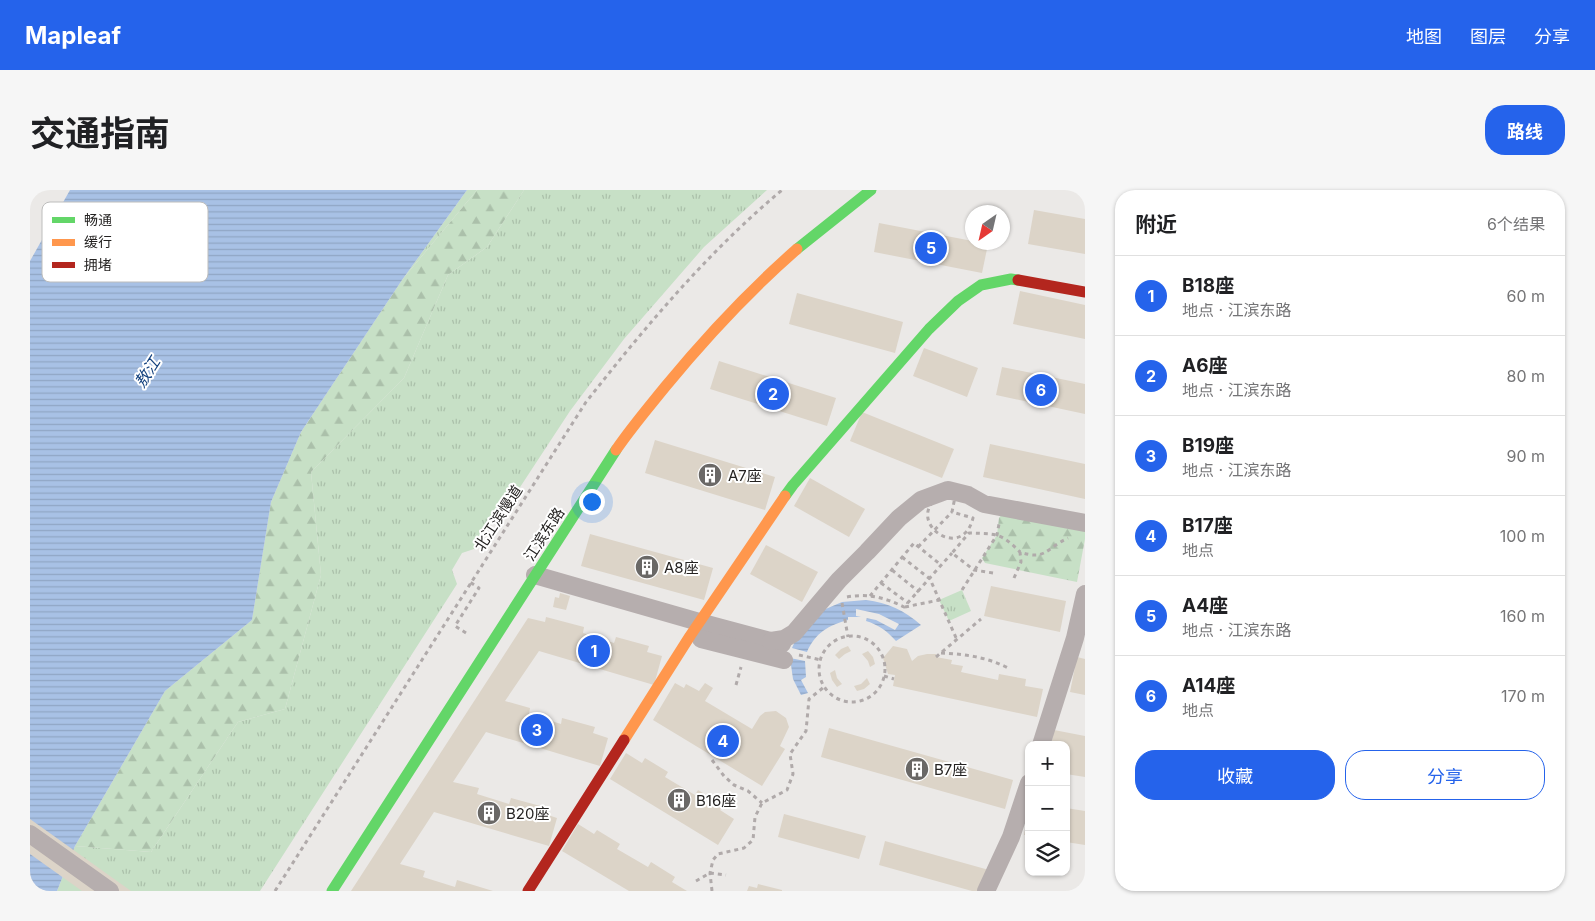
<!DOCTYPE html>
<html lang="zh">
<head>
<meta charset="utf-8">
<style>
  body { margin:0; font-family:Inter,"Noto Sans SC",sans-serif; background:#f6f6f6; color:#202124 }
  .controls { position:absolute; right:15px; bottom:15px; display:grid; overflow:hidden; border-radius:10px; box-shadow:0 1px 4px #0004 }
  .controls button { width:45px; height:45px; display:grid; place-items:center; padding:0; border:0; border-bottom:1px solid #e0e0e0; background:#fff; color:#202124; font:25px sans-serif }
  .compass { position:absolute; left:935px; top:15px; width:45px; height:45px; border-radius:50%; background:#fff; box-shadow:0 1px 4px #0004; rotate:214deg }
  .you { position:absolute; left:561px; top:311px; width:18px; height:18px; margin:-12px; border:4px solid #fff; border-radius:50%; background:#1a73e8; box-shadow:0 0 0 8px #1a73e833 }
  .badge { display:grid; place-items:center; width:32px; height:32px; border-radius:50%; background:#2563eb; color:#fff; font-size:16px; font-weight:700 }
  .pin { position:absolute; translate:-50% -50%; border:2px solid #fff; box-shadow:0 1px 5px #0006 }
  .list { margin:0; padding:0; list-style:none }
  h2 { display:flex; justify-content:space-between; align-items:center; height:65px; margin:0; padding:0 20px; font-size:21px }
  h2 small { font-size:16px; font-weight:400; color:#757577 }
  .list li { display:grid; grid-template-columns:32px 1fr auto; gap:15px; align-items:center; box-sizing:border-box; height:80px; padding:0 20px; border-top:1px solid #e0e0e0 }
  .list b { display:block; font-size:19px; white-space:nowrap }
  .list p { margin:0; font-size:16px; white-space:nowrap; color:#757577 }
  .list em { font-size:16px; font-style:normal; color:#757577 }
  .actions { display:flex; gap:10px; padding:15px 20px }
  .actions a { flex:1; padding:11px 0; border:1px solid #2563eb; border-radius:20px; text-align:center; font-size:18px; color:#2563eb }
  .actions .main { background:#2563eb; color:#fff }
  .icon { flex:none; width:28px; height:28px; fill:none; stroke:currentColor; stroke-width:2; stroke-linecap:round; stroke-linejoin:round }
  .map { position:relative; flex:none; width:1055px; height:701px; overflow:hidden; border-radius:20px }
  header { display:flex; align-items:center; gap:30px; box-sizing:border-box; height:70px; padding:0 25px; background:#2563eb; color:#fff }
  header strong { font-size:24px }
  nav { display:flex; gap:28px; margin-inline-start:auto; font-size:18px }
  .intro { display:flex; align-items:center; justify-content:space-between; box-sizing:border-box; height:120px; padding:0 30px }
  h1 { margin:0; font-size:35px }
  .button { padding:12px 22px; border-radius:20px; background:#2563eb; color:#fff; font-size:18px; font-weight:700 }
  main { display:flex; gap:30px; padding:0 30px }
  aside { flex:1; background:#fff; border-radius:20px; box-shadow:0 1px 4px #0004 }
  .map>svg:first-child { display:block }
  .grass { fill:url(#grass-tufts) }
  .forest { fill:url(#forest-firs) }
  .water { fill:url(#water-rules) }
  .pier { fill:#ebe9e7 }
  .building { fill:#dcd4c8 }
  .lines { fill:none; stroke-linecap:round; stroke-linejoin:round }
  .path { stroke:#b0aaaa; stroke-width:3; stroke-dasharray:4 4; stroke-linecap:butt }
  .street { stroke:#b6aeae; stroke-width:18 }
  .fast { stroke:#63d668; stroke-width:11 }
  .slow { stroke:#ff974d; stroke-width:11 }
  .jam { stroke:#b3261e; stroke-width:11 }
  .labels { text-anchor:middle; dominant-baseline:central; stroke-width:4; stroke-linejoin:round; paint-order:stroke }
  .poi-label { font-size:15px; fill:#242221; stroke:#fff; text-anchor:start }
  .street-label { font-size:15px; fill:#242221; stroke:#fff }
  .water-label { font-size:16px; font-style:italic; fill:#12407d; stroke:#fff }
  .key { fill:#fff; stroke:#bdbdbc; stroke-width:1 }
  .key-label { font-size:14px; fill:#242221 }
</style>
</head>
<body>
<header>
<strong>Mapleaf</strong>
<nav><a>地图</a><a>图层</a><a>分享</a></nav>
</header>
<div class="intro"><h1>交通指南</h1><a class="button">路线</a></div>
<main>
<div class="map">
<svg width="1055" height="701" viewBox="0 0 1055 701">
  <defs>
    <pattern id="grass-tufts" width="24" height="20" patternUnits="userSpaceOnUse" patternTransform="scale(1.25)"><rect width="24" height="20" fill="#c7e0c6"/><path d="M3 7l-1-3M5 7V3M7 7l1-3M15 17l-1-3M17 17v-4M19 17l1-3" fill="none" stroke="#abc0aa"/></pattern>
    <pattern id="forest-firs" width="22" height="20" patternUnits="userSpaceOnUse" patternTransform="scale(1.25)"><rect width="22" height="20" fill="#c7e0c6"/><path d="M5 1l3.5 6h-7zM16 11l3.5 6h-7z" fill="#abc0aa"/></pattern>
    <pattern id="water-rules" width="6" height="5" patternUnits="userSpaceOnUse" patternTransform="scale(1.25)"><rect width="6" height="5" fill="#a8c1e5"/><path d="M0 2.5h6" fill="none" stroke="#90a6c4"/></pattern>
  </defs>
  <rect width="100%" height="100%" fill="#ebe9e7"/>
  <g class="grass">
    <path d="M437,0H447L372,90Z"/>
    <path d="M494,0H737L674,57L594,149L540,221L479,314L469,321L444,359L432,363L422,380L427,394L230,701H27L45,656L121,662L208,532L255,519L291,385L281,282L374,188L418,85L457,57Z"/>
    <path d="M932,400L941,421L919,431L909,410Z"/>
  </g>
  <g class="forest">
    <path d="M447,0H494L457,57L418,85L374,188L281,282L291,385L255,519L208,532L121,662L45,656L135,501L222,430L241,312L271,242L372,90Z"/>
    <path d="M972,324L1055,338V349L1047,392L955,373L952,368L967,345L969,328Z"/>
  </g>
  <g class="water">
    <path d="M40,0H437L372,90L271,242L241,312L222,430L135,501L45,656L27,701H0V71Z"/>
    <path d="M836,410C858,413 874,420 891,435L866,451C857,441 849,435 836,431L837,427H818V430C799,435 785,443 777,462L762,458L765,451L791,421L812,412Z"/>
    <path d="M760,468L775,471L776,487L771,490L778,503L771,505L763,489Z"/>
  </g>
  <path class="pier" d="M826,419L849,424L869,434L865,440L846,430L826,426Z"/>
  <g class="building">
    <path d="M1004,20L1055,29V64L998,54Z"/>
    <path d="M849,33L958,54L952,83L844,62Z"/>
    <path d="M990,101L1055,115V149L983,134Z"/>
    <path d="M767,103L873,132L865,163L759,134Z"/>
    <path d="M894,158L948,178L937,207L883,186Z"/>
    <path d="M689,171L806,208L797,236L680,199Z"/>
    <path d="M972,177L1055,194V224L966,205Z"/>
    <path d="M832,222L924,259L912,288L820,251Z"/>
    <path d="M625,250L745,287L735,320L615,283Z"/>
    <path d="M960,254L1055,274V309L953,287Z"/>
    <path d="M780,288L835,319L819,347L764,316Z"/>
    <path d="M560,344L683,378L674,410L551,376Z"/>
    <path d="M736,355L788,382L772,412L720,384Z"/>
    <path d="M961,396L1036,411L1030,442L954,426Z"/>
    <path d="M530,403L540,406L536,420L523,417L525,407L529,408Z"/>
    <path d="M516,427L554,437L553,443L584,453L586,447L619,456L617,462L632,466L624,495L509,461L475,511L500,518L499,524L531,534L532,528L565,537L563,543L578,548L570,576L456,542L423,592L449,598L447,604L479,614L481,608L514,617L512,623L527,628L519,656L404,622L370,674L395,681L393,687L425,697L427,690L463,701H321L498,428L515,432Z"/>
    <path d="M818,456L821,461L815,464L809,469L805,465L811,459Z"/>
    <path d="M863,456L877,459L882,471L888,466L897,464H906V467L922,470L921,474L933,476L931,482L968,490L969,484L996,489L995,496L1013,499L1007,527L863,496L865,485L858,484L853,468Z"/>
    <path d="M838,461L843,467L845,474L840,477L838,471L832,464Z"/>
    <path d="M1047,467L1055,469V505L1040,502Z"/>
    <path d="M805,480L807,488L812,494L807,497L802,490L800,483Z"/>
    <path d="M837,488L840,494L834,499L827,501L824,496L831,494Z"/>
    <path d="M645,493L654,498L656,494L669,501L675,493L683,498L675,511L722,539L730,526L735,522L746,521L756,528L759,537L750,556L755,559L732,596L623,530Z"/>
    <path d="M799,538L983,590L975,619L791,567Z"/>
    <path d="M1024,540L1055,546V587L1036,584V555H1021Z"/>
    <path d="M596,563L612,573L615,568L638,582L635,587L665,605L668,600L693,615L690,620L704,629L688,655L580,589Z"/>
    <path d="M1036,618L1055,621V655L1036,652Z"/>
    <path d="M998,620H999V645H994Z"/>
    <path d="M754,624L836,646L829,669L748,647Z"/>
    <path d="M0,629L101,701H52L0,664Z"/>
    <path d="M548,634L564,644L567,640L590,654L587,659L618,677L621,672L645,687L642,692L657,701H599L532,661Z"/>
    <path d="M855,651L959,680L953,701H942L849,675Z"/>
    <path d="M728,694L752,700V701H717L719,696L727,698Z"/>
  </g>
  <g class="lines">
    <g class="path">
      <path d="M919,301L926,302L922,322L943,328C931,377 864,324 919,301Z"/>
      <path d="M888,357L922,322"/>
      <path d="M872,367L900,389L927,450"/>
      <path d="M862,380L889,402"/>
      <path d="M963,383L944,380L922,363L939,343C966,344 970,342 990,362"/>
      <path d="M984,388L991,372L990,362C1016,371 1016,358 1038,348"/>
      <path d="M851,393L878,413"/>
      <path d="M932,400L967,345L969,334"/>
      <path d="M840,406L884,353L911,375"/>
      <path d="M817,407C838,403 856,408 874,417L922,363"/>
      <path d="M812,413L818,447"/>
      <path d="M875,417L909,410"/>
      <path d="M436,443L425,436L449,398L440,392"/>
      <circle cx="822" cy="479" r="33"/>
      <path d="M911,463C934,464 957,467 978,478"/>
      <path d="M769,465L791,470"/>
      <path d="M906,467L951,429"/>
      <path d="M854,486L864,489"/>
      <path d="M706,495L711,477"/>
      <path d="M682,570L694,586L704,595L718,601L732,613"/>
      <path d="M666,691L680,683L696,685"/>
      <path d="M245,701L556,212C616,136 678,62 752,0"/>
      <path d="M682,701L680,683L683,670L688,664L714,658L723,650L725,627L732,613L757,600L763,584L760,564L776,541L779,509L794,497"/>
    </g>
    <g class="street">
      <path d="M505,385L669,432L752,454"/>
      <path d="M671,449L754,470"/>
      <path d="M741,451L754,449L764,443L809,390L837,362L869,328L891,310L918,300L938,305L954,314L1055,333"/>
      <path d="M1011,555L1045,448L1055,404"/>
      <path d="M0,644L80,701"/>
      <path d="M956,701L981,647L999,593"/>
    </g>
    <g class="fast">
      <path d="M767,59L841,0"/>
      <path d="M755,306L763,295L899,139L928,111L951,95L981,89L988,90"/>
      <path d="M302,701L586,260"/>
    </g>
    <g class="slow">
      <path d="M586,260C601,238 618,218 635,197C676,147 719,101 767,59"/>
      <path d="M594,550L660,446L755,306"/>
    </g>
    <g class="jam">
      <path d="M988,90L1055,102"/>
      <path d="M498,701L594,550"/>
    </g>
  </g>
  <defs>
    <g id="building-disc" transform="scale(1.25)"><circle r="9.5" fill="#6a6866" stroke="#fff"/><path d="M-4-6H4V6H1V3H-1V6H-4ZM-2.5-4.3h1.7v1.8h-1.7ZM.8-4.3h1.7v1.8H.8ZM-2.5-1h1.7V.8h-1.7ZM.8-1h1.7V.8H.8Z" fill="#fff"/></g>
  </defs>
  <g fill-rule="evenodd">
    <use href="#building-disc" x="680" y="285"/>
    <use href="#building-disc" x="617" y="377"/>
    <use href="#building-disc" x="887" y="579"/>
    <use href="#building-disc" x="649" y="610"/>
    <use href="#building-disc" x="459" y="623"/>
  </g>
  <g class="labels">
    <g class="poi-label">
      <text x="698" y="285">A7座</text>
      <text x="634" y="377">A8座</text>
      <text x="904" y="579">B7座</text>
      <text x="666" y="610">B16座</text>
      <text x="476" y="623">B20座</text>
    </g>
    <g class="street-label">
      <text transform="translate(468 328) rotate(-57)">北江滨慢道</text>
      <text transform="translate(514 344) rotate(-57)">江滨东路</text>
    </g>
    <g class="water-label">
      <text transform="translate(117 182) rotate(-57)">敖江</text>
    </g>
  </g>
  <rect x="12" y="12" width="166" height="80" rx="8" class="key"/>
  <rect x="22" y="27" width="23" height="6" fill="#63d668"/>
  <rect x="22" y="49" width="23" height="7" fill="#ff974d"/>
  <rect x="22" y="72" width="23" height="6" fill="#b3261e"/>
  <g class="key-label">
    <text x="54" y="35">畅通</text>
    <text x="54" y="57">缓行</text>
    <text x="54" y="80">拥堵</text>
  </g>
</svg>
<div class="controls">
<button>+</button>
<button>−</button>
<button><svg class="icon" aria-label="layers" viewBox="0 0 24 24"><path d="M12 4l9 5-9 5-9-5zM3 14l9 5 9-5"/></svg></button>
</div>
<svg class="compass" viewBox="-18 -18 36 36"><path d="M0-13l5 13h-10z" fill="#e53935"/><path d="M0 13l5-13h-10z" fill="#757577"/></svg>
<div class="you"></div>
<div class="pin badge" style="left:564px;top:461px">1</div>
<div class="pin badge" style="left:743px;top:204px">2</div>
<div class="pin badge" style="left:507px;top:540px">3</div>
<div class="pin badge" style="left:693px;top:551px">4</div>
<div class="pin badge" style="left:901px;top:58px">5</div>
<div class="pin badge" style="left:1011px;top:200px">6</div>
</div>
<aside>
<h2>附近<small>6个结果</small></h2>
<ul class="list">
<li><span class="badge">1</span><div><b>B18座</b><p>地点 · 江滨东路</p></div><em>60 m</em></li>
<li><span class="badge">2</span><div><b>A6座</b><p>地点 · 江滨东路</p></div><em>80 m</em></li>
<li><span class="badge">3</span><div><b>B19座</b><p>地点 · 江滨东路</p></div><em>90 m</em></li>
<li><span class="badge">4</span><div><b>B17座</b><p>地点</p></div><em>100 m</em></li>
<li><span class="badge">5</span><div><b>A4座</b><p>地点 · 江滨东路</p></div><em>160 m</em></li>
<li><span class="badge">6</span><div><b>A14座</b><p>地点</p></div><em>170 m</em></li>
</ul>
<div class="actions"><a class="main">收藏</a><a>分享</a></div>
</aside>
</main>
</body>
</html>
